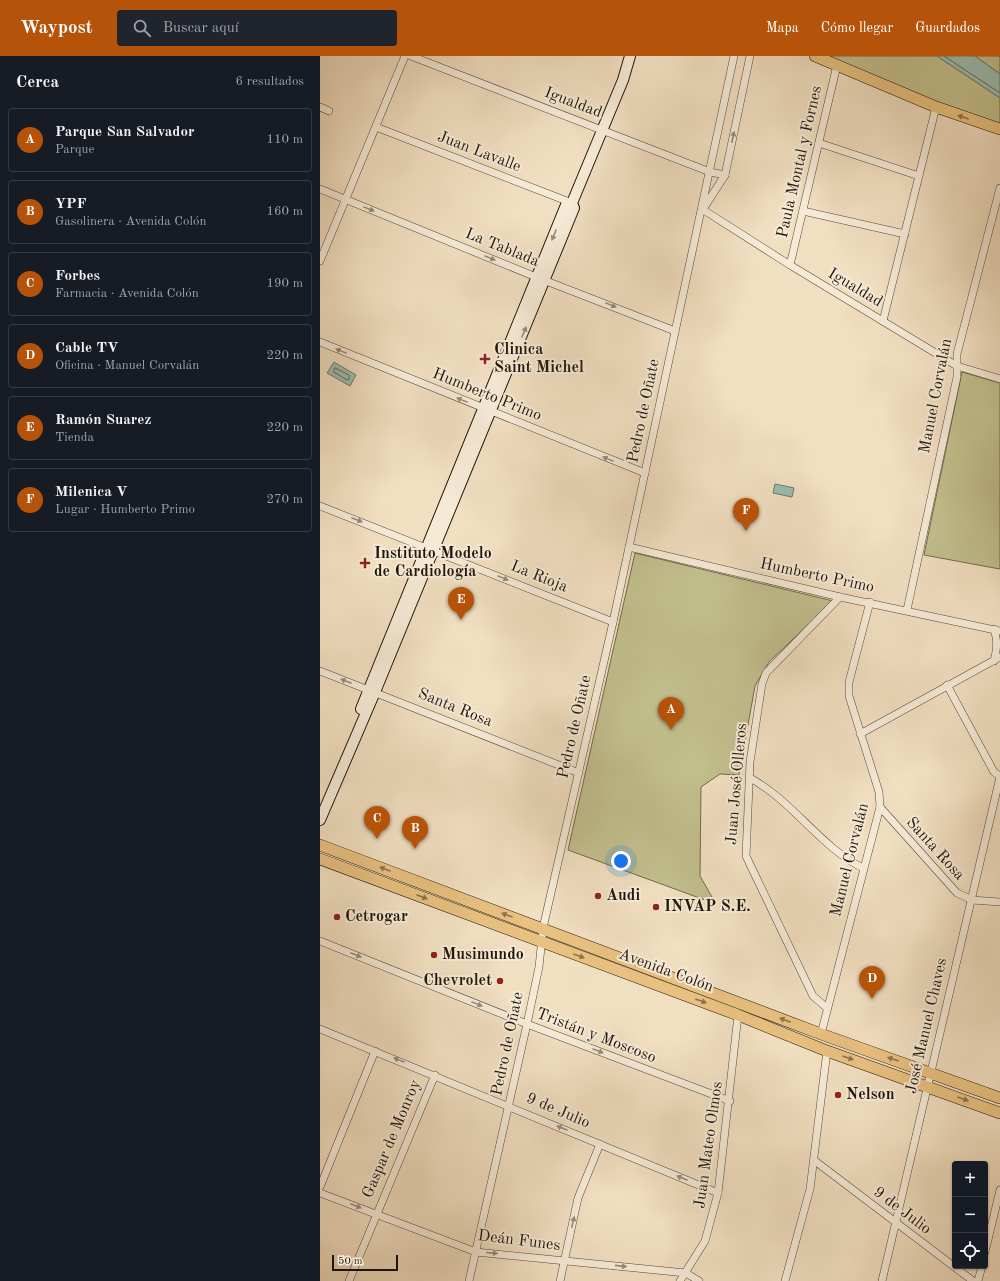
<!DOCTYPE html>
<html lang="es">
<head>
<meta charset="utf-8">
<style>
  body { margin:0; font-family:"Old Standard TT",serif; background:#20242c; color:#f1f3f6 }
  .controls { position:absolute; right:12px; bottom:12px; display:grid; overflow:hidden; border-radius:4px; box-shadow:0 1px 3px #0004 }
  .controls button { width:36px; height:36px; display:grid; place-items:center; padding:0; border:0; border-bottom:1px solid #363941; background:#171b24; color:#f1f3f6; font:20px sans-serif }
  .scale { position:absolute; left:12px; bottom:10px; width:66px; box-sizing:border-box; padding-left:4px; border:2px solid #1e1509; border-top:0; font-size:11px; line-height:14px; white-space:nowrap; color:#1e1509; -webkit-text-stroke:3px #f6ead7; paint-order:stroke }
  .you { position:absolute; left:301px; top:805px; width:14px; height:14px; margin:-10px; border:3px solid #fff; border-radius:50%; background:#1a73e8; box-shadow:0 0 0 6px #1a73e833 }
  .badge { display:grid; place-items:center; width:26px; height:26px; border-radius:50%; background:#b45309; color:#fff; font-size:13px; font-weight:700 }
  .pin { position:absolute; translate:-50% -33px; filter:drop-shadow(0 1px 2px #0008) }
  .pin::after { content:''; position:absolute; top:21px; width:14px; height:12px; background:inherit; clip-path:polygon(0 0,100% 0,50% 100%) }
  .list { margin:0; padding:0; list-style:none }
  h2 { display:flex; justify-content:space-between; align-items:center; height:52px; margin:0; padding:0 16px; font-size:17px }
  h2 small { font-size:13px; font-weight:400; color:#9ea1a6 }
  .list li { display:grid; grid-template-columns:26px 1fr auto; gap:12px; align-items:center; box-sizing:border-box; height:64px; margin:0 8px 8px; padding:0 8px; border:1px solid #363941; border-radius:4px }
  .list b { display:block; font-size:15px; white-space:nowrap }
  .list p { margin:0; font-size:13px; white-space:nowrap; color:#9ea1a6 }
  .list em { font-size:13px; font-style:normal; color:#9ea1a6 }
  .icon { flex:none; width:22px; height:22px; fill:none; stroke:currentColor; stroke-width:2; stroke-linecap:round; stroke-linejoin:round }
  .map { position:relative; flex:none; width:680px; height:1225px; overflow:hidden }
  header { display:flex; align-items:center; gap:24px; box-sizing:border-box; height:56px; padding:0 20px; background:#b45309; color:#fff }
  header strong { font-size:19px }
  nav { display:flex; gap:22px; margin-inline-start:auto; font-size:14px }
  .search { width:280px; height:36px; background:#20242c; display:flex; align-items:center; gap:10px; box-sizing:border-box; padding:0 14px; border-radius:4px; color:#9ea1a6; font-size:15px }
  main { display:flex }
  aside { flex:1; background:#171b24 }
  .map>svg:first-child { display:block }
  .green { fill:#c2bf8d; stroke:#706a4b }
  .water { fill:#9bbdb0; stroke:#697a6d }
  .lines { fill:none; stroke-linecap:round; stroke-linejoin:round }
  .shore { stroke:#5c695c; stroke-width:1 }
  .minor-casing { stroke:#534837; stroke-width:8 }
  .secondary-casing { stroke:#1e1509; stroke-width:12 }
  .primary-casing { stroke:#1e1509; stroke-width:12 }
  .minor { stroke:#f6ead7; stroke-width:7 }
  .secondary { stroke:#f6ead7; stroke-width:10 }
  .primary { stroke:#e8c080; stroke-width:11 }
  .oneway { fill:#8d734a }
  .oneway2 { fill:#958a7a }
  .poi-dot { fill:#8f2418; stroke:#f6ead7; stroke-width:1.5 }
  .labels { text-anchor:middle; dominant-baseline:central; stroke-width:4; stroke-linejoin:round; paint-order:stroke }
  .street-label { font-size:16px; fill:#1e1509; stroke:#f6ead7 }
  .poi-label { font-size:16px; font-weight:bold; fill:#1e1509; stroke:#f6ead7; text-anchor:start }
</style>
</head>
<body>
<header>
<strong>Waypost</strong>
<div class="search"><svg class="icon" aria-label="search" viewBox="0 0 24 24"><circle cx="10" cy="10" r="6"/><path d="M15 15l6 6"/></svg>Buscar aquí</div>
<nav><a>Mapa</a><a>Cómo llegar</a><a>Guardados</a></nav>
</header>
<main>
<aside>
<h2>Cerca<small>6 resultados</small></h2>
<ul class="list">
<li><span class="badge">A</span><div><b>Parque San Salvador</b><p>Parque</p></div><em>110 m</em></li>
<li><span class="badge">B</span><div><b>YPF</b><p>Gasolinera · Avenida Colón</p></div><em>160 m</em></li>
<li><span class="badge">C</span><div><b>Forbes</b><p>Farmacia · Avenida Colón</p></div><em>190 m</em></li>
<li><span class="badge">D</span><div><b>Cable TV</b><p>Oficina · Manuel Corvalán</p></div><em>220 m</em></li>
<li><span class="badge">E</span><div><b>Ramón Suarez</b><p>Tienda</p></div><em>220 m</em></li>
<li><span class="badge">F</span><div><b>Milenica V</b><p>Lugar · Humberto Primo</p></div><em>270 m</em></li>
</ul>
</aside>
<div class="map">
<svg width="680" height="1225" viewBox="0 0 680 1225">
  <rect width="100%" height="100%" fill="#f1dfc1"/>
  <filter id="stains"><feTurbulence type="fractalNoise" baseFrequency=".005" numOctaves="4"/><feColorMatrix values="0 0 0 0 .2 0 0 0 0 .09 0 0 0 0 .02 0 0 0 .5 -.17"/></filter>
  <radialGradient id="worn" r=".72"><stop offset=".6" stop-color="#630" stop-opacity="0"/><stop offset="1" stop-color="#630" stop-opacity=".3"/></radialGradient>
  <g class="green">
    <path d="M495,0H617L680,42V73Z"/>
    <path d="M655,0H680V18Z"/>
    <path d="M642,316L680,327V513L604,499Z"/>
    <path d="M315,497L513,545L449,606L435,630L419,719L400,718L381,731L380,820L396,848L248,794Z"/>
  </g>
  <g class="water">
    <path d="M617,0H655L680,18V42Z"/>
    <path d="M14,306L36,319L30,330L7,317Z"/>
    <path d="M455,428L474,432L472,441L453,437Z"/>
  </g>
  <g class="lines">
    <g class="shore">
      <path d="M624,0L680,37"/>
      <path d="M15,312L29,319V323L27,324L14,316Z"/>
    </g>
    <g class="minor-casing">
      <g id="minor">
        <path d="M91,0L390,116L405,119"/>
        <path d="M0,51L9,55"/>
        <path d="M56,71L252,147"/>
        <path d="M499,87L599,120"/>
        <path d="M0,133L221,223L355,275"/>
        <path d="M385,150L405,119L430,0"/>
        <path d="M382,153L470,209L637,310L680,323"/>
        <path d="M483,155L585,178"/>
        <path d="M0,205L85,0"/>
        <path d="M470,209L517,9"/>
        <path d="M563,265L616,51"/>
        <path d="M0,286L325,417"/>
        <path d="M0,450L293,566"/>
        <path d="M309,491L520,541L680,575"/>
        <path d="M587,554L637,321V298L680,132"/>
        <path d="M674,605C677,593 678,585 674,573"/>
        <path d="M0,615L259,717"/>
        <path d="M627,629L674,716L680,720"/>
        <path d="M540,678L680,601"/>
        <path d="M430,722C473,745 500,791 543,812"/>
        <path d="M560,751L637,837L652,844L680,846"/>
        <path d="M0,885L207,968L410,1045"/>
        <path d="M507,952L493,940L426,800L430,706L442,628L446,617L520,541"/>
        <path d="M0,973L398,1137"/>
        <path d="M501,978L560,751L559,736L529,640V626L550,546"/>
        <path d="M495,1105L653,1225"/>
        <path d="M0,1131L55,995"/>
        <path d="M0,1137L156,1196L366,1217L379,1225"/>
        <path d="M665,1196L680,1134"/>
        <path d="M29,1225L115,1019"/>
        <path d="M149,1225L207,968L219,911L223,872L293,566L414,0"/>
        <path d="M240,1225L258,1142L280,1088"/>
        <path d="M360,1225L385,1185L398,1137L418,959"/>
        <path d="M465,1225L490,1133L507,995"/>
        <path d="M562,1225L680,721"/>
        <path d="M658,1225L662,1210"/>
      </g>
    </g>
    <g class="secondary-casing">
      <g id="secondary">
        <path d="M41,653L246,149L252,147"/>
        <path d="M0,764L55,636L254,152L252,147L303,24L310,0"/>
      </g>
    </g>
    <g class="primary-casing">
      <g id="primary">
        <path d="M495,0L616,51L680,73"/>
        <path d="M0,789L501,978L680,1042"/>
        <path d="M0,803L418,959L507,995L680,1057"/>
      </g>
    </g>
    <use href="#minor" class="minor"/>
    <use href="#secondary" class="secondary"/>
    <use href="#primary" class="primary"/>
  </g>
  <defs><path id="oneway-solid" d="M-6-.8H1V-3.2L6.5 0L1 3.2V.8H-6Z"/></defs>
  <g class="oneway">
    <use href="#oneway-solid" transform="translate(643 61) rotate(-161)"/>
    <use href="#oneway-solid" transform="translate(65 813) rotate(-159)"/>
    <use href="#oneway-solid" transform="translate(102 841) rotate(21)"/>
    <use href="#oneway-solid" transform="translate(187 859) rotate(-160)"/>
    <use href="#oneway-solid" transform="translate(259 900) rotate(20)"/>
    <use href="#oneway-solid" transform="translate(381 945) rotate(20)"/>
    <use href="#oneway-solid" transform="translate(465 964) rotate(-159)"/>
    <use href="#oneway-solid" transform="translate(528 1002) rotate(19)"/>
    <use href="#oneway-solid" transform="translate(573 1003) rotate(-161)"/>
    <use href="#oneway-solid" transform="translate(643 1043) rotate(20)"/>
  </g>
  <g class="oneway2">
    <use href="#oneway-solid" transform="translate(413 81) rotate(-78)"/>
    <use href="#oneway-solid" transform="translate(49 153) rotate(22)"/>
    <use href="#oneway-solid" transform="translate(234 179) rotate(112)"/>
    <use href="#oneway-solid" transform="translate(170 202) rotate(22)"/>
    <use href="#oneway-solid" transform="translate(291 249) rotate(22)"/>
    <use href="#oneway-solid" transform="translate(204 276) rotate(-67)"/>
    <use href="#oneway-solid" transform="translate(21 295) rotate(-158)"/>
    <use href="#oneway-solid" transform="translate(142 344) rotate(-158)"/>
    <use href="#oneway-solid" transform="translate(288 403) rotate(-158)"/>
    <use href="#oneway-solid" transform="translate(37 464) rotate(21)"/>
    <use href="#oneway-solid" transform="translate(183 522) rotate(22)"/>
    <use href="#oneway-solid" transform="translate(26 625) rotate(-159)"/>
    <use href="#oneway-solid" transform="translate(36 899) rotate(22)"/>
    <use href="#oneway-solid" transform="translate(157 948) rotate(22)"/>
    <use href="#oneway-solid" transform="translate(278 995) rotate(21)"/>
    <use href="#oneway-solid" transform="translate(79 1004) rotate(-158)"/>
    <use href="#oneway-solid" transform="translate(242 1072) rotate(-157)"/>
    <use href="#oneway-solid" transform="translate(362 1122) rotate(-157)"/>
    <use href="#oneway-solid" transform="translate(36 1150) rotate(21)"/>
    <use href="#oneway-solid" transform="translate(253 1166) rotate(-77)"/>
    <use href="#oneway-solid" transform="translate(172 1197) rotate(5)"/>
    <use href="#oneway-solid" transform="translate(301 1210) rotate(6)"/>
  </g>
  <g class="poi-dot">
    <path d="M163 297h4v4h4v4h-4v4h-4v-4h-4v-4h4z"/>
    <path d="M43 501h4v4h4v4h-4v4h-4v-4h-4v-4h4z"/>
    <circle cx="278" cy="840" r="4"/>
    <circle cx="336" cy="851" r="4"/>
    <circle cx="17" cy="861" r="4"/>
    <circle cx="114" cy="899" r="4"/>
    <circle cx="180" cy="925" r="4"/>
    <circle cx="518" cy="1039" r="4"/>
  </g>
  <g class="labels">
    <g class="street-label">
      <text transform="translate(253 47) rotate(21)">Igualdad</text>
      <text transform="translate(159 96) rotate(21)">Juan Lavalle</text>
      <text transform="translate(480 106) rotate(-77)">Paula Montal y Fornes</text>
      <text transform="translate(182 192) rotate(22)">La Tablada</text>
      <text transform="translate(535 232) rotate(31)">Igualdad</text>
      <text transform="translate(167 339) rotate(22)">Humberto Primo</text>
      <text transform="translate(616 340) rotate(-79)">Manuel Corvalán</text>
      <text transform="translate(324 355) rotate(-78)">Pedro de Oñate</text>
      <text transform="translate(497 520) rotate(12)">Humberto Primo</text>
      <text transform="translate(219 521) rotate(22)">La Rioja</text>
      <text transform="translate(135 652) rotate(22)">Santa Rosa</text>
      <text transform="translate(255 671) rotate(-77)">Pedro de Oñate</text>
      <text transform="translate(417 728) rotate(-85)">Juan José Olleros</text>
      <text transform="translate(615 793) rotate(48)">Santa Rosa</text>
      <text transform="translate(530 804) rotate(-76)">Manuel Corvalán</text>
      <text transform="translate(346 915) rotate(20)">Avenida Colón</text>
      <text transform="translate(607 970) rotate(-77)">José Manuel Chaves</text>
      <text transform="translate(276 980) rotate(21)">Tristán y Moscoso</text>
      <text transform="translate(188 988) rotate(-78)">Pedro de Oñate</text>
      <text transform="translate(238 1055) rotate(23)">9 de Julio</text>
      <text transform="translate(72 1083) rotate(-67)">Gaspar de Monroy</text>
      <text transform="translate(389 1089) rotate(-82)">Juan Mateo Olmos</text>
      <text transform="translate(582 1155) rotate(37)">9 de Julio</text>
      <text transform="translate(199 1185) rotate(7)">Deán Funes</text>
    </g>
    <g class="poi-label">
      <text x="174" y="294">Clinica<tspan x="174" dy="18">Saint Michel</tspan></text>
      <text x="54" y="498">Instituto Modelo<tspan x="54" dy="18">de Cardiología</tspan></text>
      <text x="286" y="840">Audi</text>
      <text x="344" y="851">INVAP S.E.</text>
      <text x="25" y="861">Cetrogar</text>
      <text x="122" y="899">Musimundo</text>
      <text x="172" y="925" text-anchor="end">Chevrolet</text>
      <text x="526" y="1039">Nelson</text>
    </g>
  </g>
  <rect width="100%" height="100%" filter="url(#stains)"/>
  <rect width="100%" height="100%" fill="url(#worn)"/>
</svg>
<div class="controls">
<button>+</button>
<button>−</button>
<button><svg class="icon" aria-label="locate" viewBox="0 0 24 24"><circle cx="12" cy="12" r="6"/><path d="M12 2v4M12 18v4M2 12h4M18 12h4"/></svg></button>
</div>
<div class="scale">50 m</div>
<div class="you"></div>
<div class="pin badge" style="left:351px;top:674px">A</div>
<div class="pin badge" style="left:95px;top:793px">B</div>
<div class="pin badge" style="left:57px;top:783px">C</div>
<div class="pin badge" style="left:552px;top:943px">D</div>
<div class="pin badge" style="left:141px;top:564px">E</div>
<div class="pin badge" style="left:426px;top:475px">F</div>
</div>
</main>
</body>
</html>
